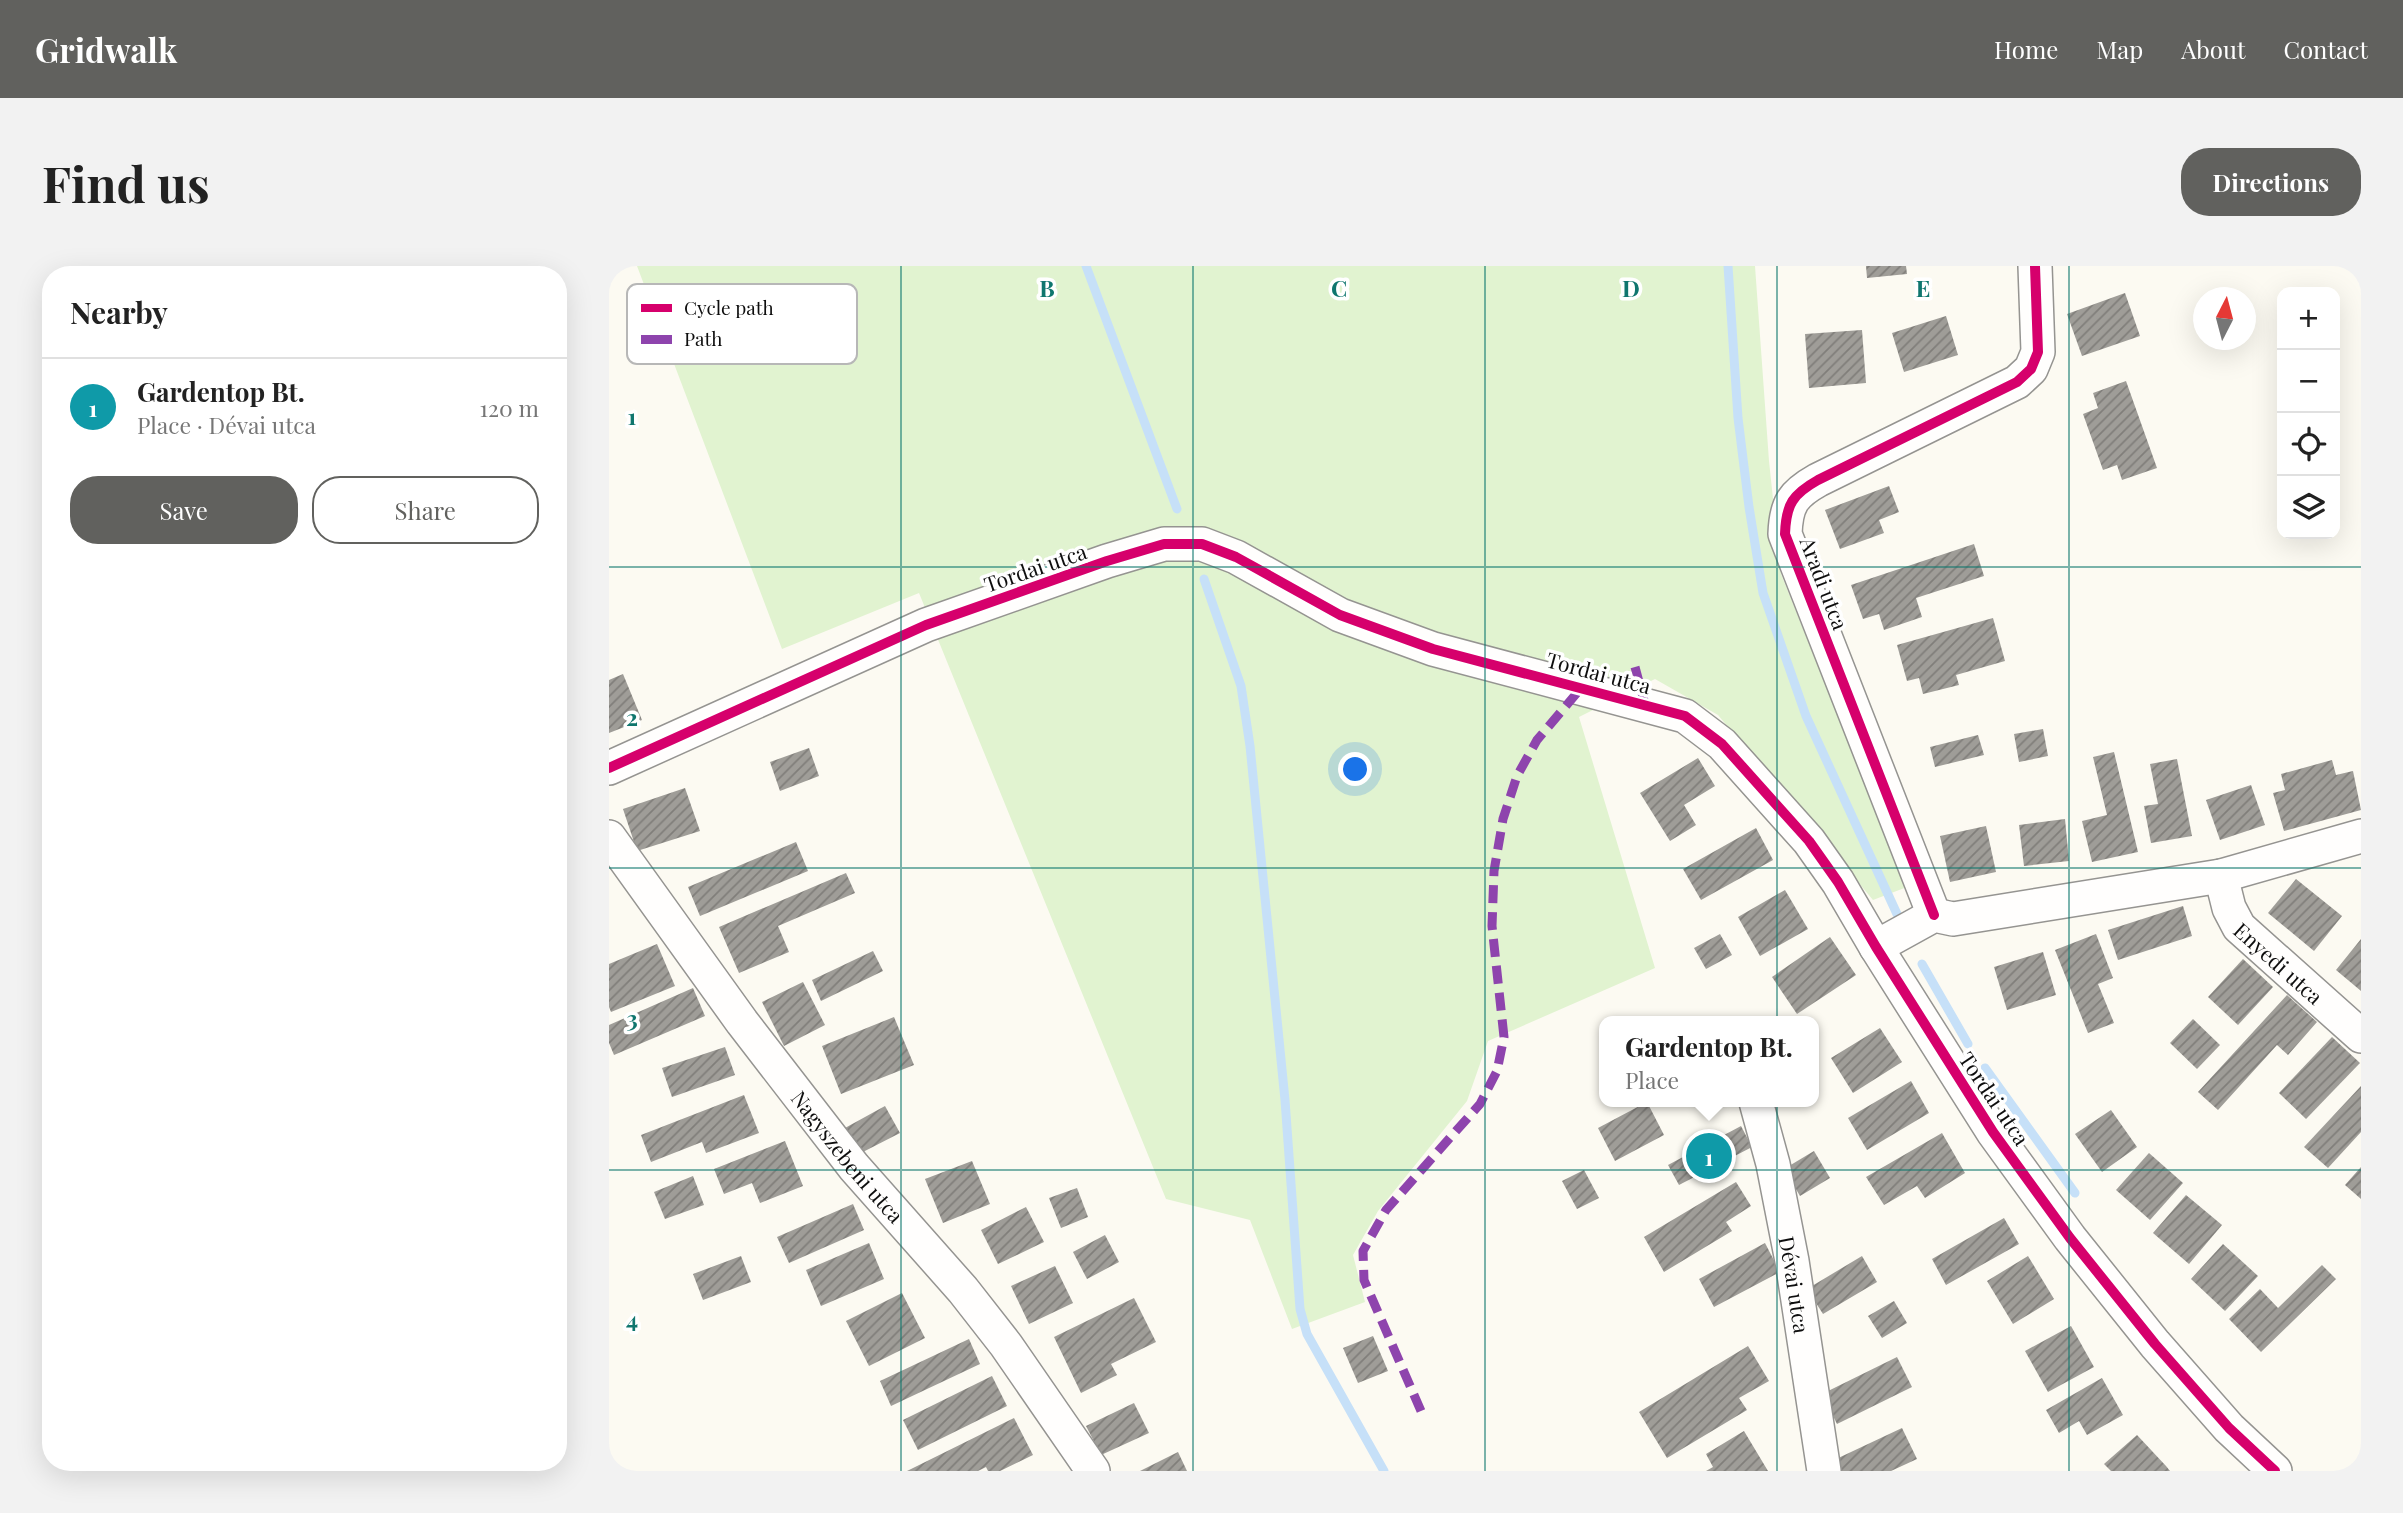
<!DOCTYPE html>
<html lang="en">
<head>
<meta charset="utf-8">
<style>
  body { margin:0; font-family:"Playfair Display",serif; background:#f2f2f2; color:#222 }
  .controls { position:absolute; right:21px; top:21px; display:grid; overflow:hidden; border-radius:14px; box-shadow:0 7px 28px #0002 }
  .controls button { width:63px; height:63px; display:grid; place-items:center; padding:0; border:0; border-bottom:2px solid #e0e0e0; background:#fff; color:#222; font:35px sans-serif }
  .compass { position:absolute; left:1584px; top:21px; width:63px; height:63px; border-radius:50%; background:#fff; box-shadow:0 7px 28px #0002; rotate:6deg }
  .you { position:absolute; left:747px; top:504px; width:24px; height:24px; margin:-18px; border:5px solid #fff; border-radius:50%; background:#1a73e8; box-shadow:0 0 0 10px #1a73e833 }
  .badge { display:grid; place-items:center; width:46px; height:46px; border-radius:50%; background:#61615e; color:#fff; font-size:23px; font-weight:700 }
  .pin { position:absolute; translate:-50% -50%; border:4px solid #fff; box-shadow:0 2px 7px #0006 }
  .popup { position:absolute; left:990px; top:750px; width:220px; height:91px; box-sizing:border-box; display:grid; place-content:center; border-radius:14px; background:#fff; filter:drop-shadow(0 2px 5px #0005); font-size:23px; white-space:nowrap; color:#767676 }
  .popup b { font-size:26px; color:#222 }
  .popup::after { content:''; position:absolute; left:50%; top:100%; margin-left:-14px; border:14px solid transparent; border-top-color:#fff }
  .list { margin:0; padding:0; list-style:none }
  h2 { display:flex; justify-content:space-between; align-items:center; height:91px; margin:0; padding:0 28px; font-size:30px }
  h2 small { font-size:23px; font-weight:400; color:#767676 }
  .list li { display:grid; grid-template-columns:46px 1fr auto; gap:21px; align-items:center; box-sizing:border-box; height:98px; padding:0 28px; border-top:2px solid #e0e0e0 }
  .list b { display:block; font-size:26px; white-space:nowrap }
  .list p { margin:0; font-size:23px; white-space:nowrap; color:#767676 }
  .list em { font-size:23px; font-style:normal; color:#767676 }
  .actions { display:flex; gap:14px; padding:21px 28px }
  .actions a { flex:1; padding:16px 0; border:2px solid #61615e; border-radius:28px; text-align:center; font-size:24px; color:#61615e }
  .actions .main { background:#61615e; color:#fff }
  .icon { flex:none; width:38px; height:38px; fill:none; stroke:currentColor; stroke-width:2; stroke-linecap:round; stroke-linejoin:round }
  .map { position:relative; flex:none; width:1752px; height:1205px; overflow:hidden; border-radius:28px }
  header { display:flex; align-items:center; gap:42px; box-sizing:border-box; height:98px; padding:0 35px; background:#61615e; color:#fff }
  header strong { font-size:33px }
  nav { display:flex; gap:38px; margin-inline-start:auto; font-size:24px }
  .intro { display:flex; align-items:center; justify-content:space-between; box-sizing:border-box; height:168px; padding:0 42px }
  h1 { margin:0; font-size:49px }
  .button { padding:18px 32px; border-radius:28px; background:#61615e; color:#fff; font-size:24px; font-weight:700 }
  main { display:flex; gap:42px; padding:0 42px }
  aside { flex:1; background:#fff; border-radius:28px; box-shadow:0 7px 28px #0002 }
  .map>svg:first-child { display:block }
  .grass { fill:#e1f3d0 }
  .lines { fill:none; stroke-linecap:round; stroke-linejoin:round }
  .stream { stroke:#c6e0f8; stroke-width:9 }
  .building { fill:url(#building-hatch) }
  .minor-casing { stroke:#959491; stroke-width:36 }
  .minor { stroke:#fffefd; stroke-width:33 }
  .quiet { stroke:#8e44ad; stroke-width:9; stroke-dasharray:18 9; stroke-linecap:butt }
  .cycleway-casing { stroke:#fff; stroke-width:15 }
  .cycleway { stroke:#d6006c; stroke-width:10 }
  .grid { fill:none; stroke:#0f766e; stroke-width:2; stroke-opacity:0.55 }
  .labels { text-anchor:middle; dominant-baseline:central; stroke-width:7; stroke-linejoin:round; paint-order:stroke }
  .street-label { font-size:21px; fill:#0e0e0e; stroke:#fff }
  .key { fill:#fff; stroke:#b7b7b7; stroke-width:2 }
  .key-label { font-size:19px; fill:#0e0e0e }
  .grid-label { font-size:23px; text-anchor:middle; font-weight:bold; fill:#0f766e; stroke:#fff; stroke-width:7; stroke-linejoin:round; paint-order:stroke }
</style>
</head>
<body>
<header>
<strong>Gridwalk</strong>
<nav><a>Home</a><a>Map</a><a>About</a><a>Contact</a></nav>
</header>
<div class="intro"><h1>Find us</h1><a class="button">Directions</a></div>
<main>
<aside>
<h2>Nearby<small></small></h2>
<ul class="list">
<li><span class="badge" style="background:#0f9aa8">1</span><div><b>Gardentop Bt.</b><p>Place · Dévai utca</p></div><em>120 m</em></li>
</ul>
<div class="actions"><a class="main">Save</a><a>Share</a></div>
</aside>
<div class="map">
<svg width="1752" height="1205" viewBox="0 0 1752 1205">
  <defs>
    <pattern id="building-hatch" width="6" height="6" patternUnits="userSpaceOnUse" patternTransform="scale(1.75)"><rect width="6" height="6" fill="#9f9d98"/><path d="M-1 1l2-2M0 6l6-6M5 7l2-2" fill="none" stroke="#807e7a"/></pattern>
  </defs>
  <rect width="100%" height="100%" fill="#fcfaf2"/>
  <path class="grass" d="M28,0H1146L1160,195L1172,308L1298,621L1264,634L1109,449L1046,413L970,451L1046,702L879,775L858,835L769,945L744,989L756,1036L683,1063L641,954L557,933L310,327L173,383Z"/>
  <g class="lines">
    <g class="stream">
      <path d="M477,0L568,243"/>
      <path d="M1119,0L1129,152L1140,241L1154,327L1197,450L1288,648"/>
      <path d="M595,313L632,420L641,480L676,834L691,1043L698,1068L775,1205"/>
      <path d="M1313,698L1359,778"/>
      <path d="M1376,802L1466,927"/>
    </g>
  </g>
  <g class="building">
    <path d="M1257,0H1297L1298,8L1258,12Z"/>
    <path d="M1516,27L1531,70L1473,90L1458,48Z"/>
    <path d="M1337,50L1349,89L1295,106L1283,67Z"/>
    <path d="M1253,64L1257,117L1200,122L1196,68Z"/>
    <path d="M1517,115L1548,202L1513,214L1508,199L1494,204L1474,148L1489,142L1484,127Z"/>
    <path d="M1280,220L1290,246L1270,254L1275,267L1231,283L1216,244Z"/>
    <path d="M1365,278L1375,310L1307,332L1313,351L1275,364L1270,348L1254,353L1242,319Z"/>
    <path d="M1384,352L1396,395L1347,409L1350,419L1314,428L1310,412L1298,415L1288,379Z"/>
    <path d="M14,408L33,454L0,467V414Z"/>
    <path d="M1434,463L1439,490L1410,496L1405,468Z"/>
    <path d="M1369,469L1375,489L1326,501L1321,481Z"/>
    <path d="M200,482L210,510L171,525L161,496Z"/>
    <path d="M1505,486L1529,586L1483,596L1473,555L1498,549L1484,491Z"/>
    <path d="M1089,492L1106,520L1075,539L1087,559L1061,575L1031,527Z"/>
    <path d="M1568,493L1583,570L1542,577L1535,540L1549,538L1541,498Z"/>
    <path d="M1723,494L1727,509L1744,505L1752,544L1675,565L1664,527L1676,524L1672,508Z"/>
    <path d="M1642,519L1656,559L1611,574L1597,534Z"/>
    <path d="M76,522L91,565L28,585L14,543Z"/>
    <path d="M1456,553L1460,595L1415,600L1410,559Z"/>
    <path d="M1377,560L1387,606L1341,616L1331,570Z"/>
    <path d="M1147,562L1164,594L1092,634L1074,603Z"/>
    <path d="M187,576L199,605L91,650L79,621Z"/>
    <path d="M237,607L246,627L169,660L180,686L130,707L110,661Z"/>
    <path d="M1687,613L1733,650L1705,685L1659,647Z"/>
    <path d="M1176,624L1199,663L1151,690L1129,651Z"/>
    <path d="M1574,640L1583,670L1509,694L1499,664Z"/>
    <path d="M1111,668L1123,689L1097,703L1085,682Z"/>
    <path d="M1487,668L1504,712L1489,718L1505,757L1479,767L1446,684Z"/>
    <path d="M1221,671L1247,709L1188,748L1163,711Z"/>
    <path d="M1752,673V725L1727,704Z"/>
    <path d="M48,678L66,720L2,746L0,741V698Z"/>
    <path d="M264,685L274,705L212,735L203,714Z"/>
    <path d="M1434,686L1447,729L1398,744L1385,701Z"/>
    <path d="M1634,693L1664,721L1629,759L1599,731Z"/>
    <path d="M194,716L216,759L175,780L153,736Z"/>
    <path d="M84,722L96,750L5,789L0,777V759Z"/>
    <path d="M1678,729L1708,756L1679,789L1668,779L1609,844L1589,826Z"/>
    <path d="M285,751L305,799L232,828L213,780Z"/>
    <path d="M1584,753L1611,779L1588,803L1561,777Z"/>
    <path d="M1271,762L1293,796L1244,827L1222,792Z"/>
    <path d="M1723,771L1751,797L1697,853L1670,827Z"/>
    <path d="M116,781L126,809L63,831L53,802Z"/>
    <path d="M1302,815L1320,847L1258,884L1239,852Z"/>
    <path d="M1752,820V866L1719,902L1695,881Z"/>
    <path d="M135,829L150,867L97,887L93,876L42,896L32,869Z"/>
    <path d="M1038,836L1055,869L1006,895L989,862Z"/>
    <path d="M276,840L291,867L250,888L236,862Z"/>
    <path d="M1502,844L1528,881L1493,906L1466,868Z"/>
    <path d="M1132,860L1143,881L1070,919L1059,899Z"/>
    <path d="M1333,867L1356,907L1316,932L1308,920L1275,939L1257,911Z"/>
    <path d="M176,875L194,920L151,937L143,917L115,928L105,903Z"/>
    <path d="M1205,885L1221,912L1191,930L1175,903Z"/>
    <path d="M1540,887L1574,917L1541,954L1507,924Z"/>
    <path d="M363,895L381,938L334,957L316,913Z"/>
    <path d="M1752,901V933L1736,919Z"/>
    <path d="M975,904L990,932L968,943L953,915Z"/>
    <path d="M84,910L95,939L56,953L45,926Z"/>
    <path d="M1127,916L1142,940L1117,956L1123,965L1055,1006L1035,971Z"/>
    <path d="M468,922L479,951L452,962L440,932Z"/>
    <path d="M1577,929L1613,959L1580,998L1544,967Z"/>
    <path d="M244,938L255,964L180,997L168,971Z"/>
    <path d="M417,941L435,976L389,998L372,964Z"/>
    <path d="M1395,952L1410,978L1337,1019L1323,993Z"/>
    <path d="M496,969L510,996L478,1013L464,986Z"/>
    <path d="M260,977L275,1013L212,1040L197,1004Z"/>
    <path d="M1156,977L1171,1006L1105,1041L1090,1013Z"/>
    <path d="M1614,978L1649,1010L1616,1045L1582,1013Z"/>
    <path d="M132,990L142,1016L94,1034L84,1008Z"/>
    <path d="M1253,990L1268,1016L1214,1048L1198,1023Z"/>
    <path d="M1419,990L1445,1033L1404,1058L1378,1015Z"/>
    <path d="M1713,999L1727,1013L1652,1086L1620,1053L1651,1023L1669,1042Z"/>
    <path d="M446,1000L464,1037L420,1058L402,1020Z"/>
    <path d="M293,1027L316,1072L260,1100L237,1055Z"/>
    <path d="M525,1032L547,1076L502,1098L508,1109L472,1127L445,1071Z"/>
    <path d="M1285,1035L1298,1057L1273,1072L1259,1050Z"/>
    <path d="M1462,1060L1485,1101L1439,1126L1416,1085Z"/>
    <path d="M764,1070L779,1105L749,1117L734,1082Z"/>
    <path d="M360,1073L371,1098L282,1140L271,1115Z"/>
    <path d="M1139,1080L1160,1115L1130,1132L1138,1144L1058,1192L1030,1146Z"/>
    <path d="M1288,1091L1303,1121L1228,1158L1213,1128Z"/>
    <path d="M383,1110L398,1140L309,1184L294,1154Z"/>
    <path d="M1493,1112L1514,1149L1478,1169L1470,1155L1450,1167L1437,1144Z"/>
    <path d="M525,1137L540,1167L492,1189L477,1160Z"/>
    <path d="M405,1152L424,1189L391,1205H379L377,1201L369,1205H298Z"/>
    <path d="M1293,1162L1308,1193L1282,1205H1231L1225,1194Z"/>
    <path d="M1135,1165L1159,1205H1097L1104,1201L1097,1188Z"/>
    <path d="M1528,1169L1557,1200L1561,1205H1502L1495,1198Z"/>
    <path d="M569,1186L578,1205H531Z"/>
  </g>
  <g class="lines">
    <g class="minor-casing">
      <g id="minor">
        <path d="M0,502L317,359L498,295L555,278H593L627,291L731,349L824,383L1076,450L1113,478L1200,575L1229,616L1267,681L1384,866L1461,972L1546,1078L1620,1162L1666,1205"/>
        <path id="s1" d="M0,571L133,756L245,901L354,1024L397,1079L484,1205"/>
        <path id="s2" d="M1612,610L1620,642L1630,661L1752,770"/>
        <path d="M1325,649L1176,268C1177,238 1184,228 1209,214L1408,116L1422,103L1429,86L1426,0"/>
        <path d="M1267,681L1325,649L1344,653L1612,610L1752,570"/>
        <path id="s3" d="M1147,836L1164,898L1183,995L1215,1205"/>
      </g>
    </g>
    <use href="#minor" class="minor"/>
    <g class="quiet">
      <path d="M1026,401L1036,438"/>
      <path d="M812,1145L755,1014L754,985L777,944L871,838L888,805L895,771L883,660L885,605L894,553L908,510L928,474L973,421"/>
    </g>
    <g class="cycleway-casing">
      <g id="cycleway">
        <path d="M0,502L317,359L498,295L555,278H593L627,291L731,349L824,383L1076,450L1113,478L1200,575L1229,616L1267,681L1384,866L1461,972L1546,1078L1620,1162L1666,1205"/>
        <path d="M1325,649L1176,268C1177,238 1184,228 1209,214L1408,116L1422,103L1429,86L1426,0"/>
      </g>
    </g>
    <use href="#cycleway" class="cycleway"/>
  </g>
  <path class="grid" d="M292,0V1205M584,0V1205M876,0V1205M1168,0V1205M1460,0V1205M0,301H1752M0,602H1752M0,904H1752"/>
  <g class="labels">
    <g class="street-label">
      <text transform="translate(426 301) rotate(-19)">Tordai utca</text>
      <text transform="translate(1216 317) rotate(69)">Aradi utca</text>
      <text transform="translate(990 406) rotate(15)">Tordai utca</text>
      <text stroke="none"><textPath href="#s2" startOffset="108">Enyedi utca</textPath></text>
      <text transform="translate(1386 832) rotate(56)">Tordai utca</text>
      <text stroke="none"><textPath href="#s1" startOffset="399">Nagyszebeni utca</textPath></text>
      <text stroke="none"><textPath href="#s3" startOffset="187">Dévai utca</textPath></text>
    </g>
  </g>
  <rect x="18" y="18" width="230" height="80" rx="10" class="key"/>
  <rect x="32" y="38" width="31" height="8" fill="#d6006c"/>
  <rect x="32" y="69" width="31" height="9" fill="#8e44ad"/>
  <g class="key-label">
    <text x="75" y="49">Cycle path</text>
    <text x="75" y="80">Path</text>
  </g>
  <g class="grid-label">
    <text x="438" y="31">B</text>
    <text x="730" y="31">C</text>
    <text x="1022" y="31">D</text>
    <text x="1314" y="31">E</text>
    <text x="23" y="159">1</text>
    <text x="23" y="460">2</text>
    <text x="23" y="761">3</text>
    <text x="23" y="1062">4</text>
  </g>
</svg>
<div class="controls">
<button>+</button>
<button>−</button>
<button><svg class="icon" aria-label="locate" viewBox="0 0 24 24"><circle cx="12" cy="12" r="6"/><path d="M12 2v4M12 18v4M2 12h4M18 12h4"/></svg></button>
<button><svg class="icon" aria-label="layers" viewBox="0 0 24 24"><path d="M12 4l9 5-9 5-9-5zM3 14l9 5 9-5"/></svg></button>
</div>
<svg class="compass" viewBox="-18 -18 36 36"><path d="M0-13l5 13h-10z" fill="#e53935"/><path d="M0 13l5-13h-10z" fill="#767676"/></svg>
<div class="you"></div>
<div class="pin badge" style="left:1100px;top:890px;background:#0f9aa8">1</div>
<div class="popup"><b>Gardentop Bt.</b>Place</div>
</div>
</main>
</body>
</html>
